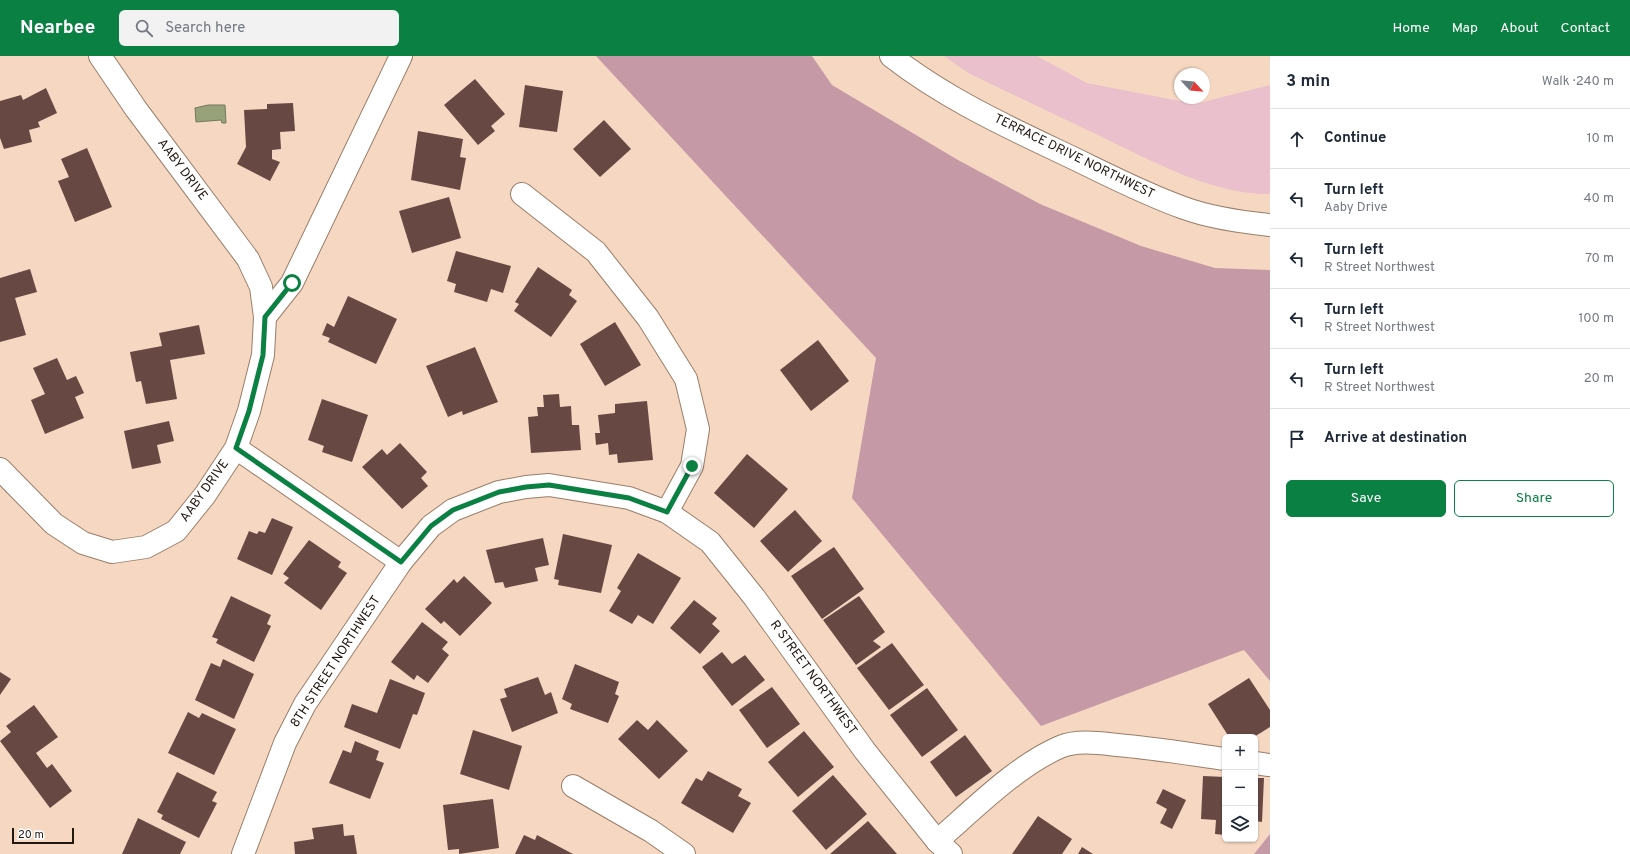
<!DOCTYPE html>
<html lang="en">
<head>
<meta charset="utf-8">
<style>
  body { margin:0; font-family:Overpass,sans-serif; background:#f2f2f3; color:#1f2937 }
  .controls { position:absolute; right:12px; bottom:12px; display:grid; overflow:hidden; border-radius:6px; box-shadow:0 1px 3px #0004 }
  .controls button { width:36px; height:36px; display:grid; place-items:center; padding:0; border:0; border-bottom:1px solid #e0e1e3; background:#fff; color:#1f2937; font:20px sans-serif }
  .compass { position:absolute; left:1174px; top:12px; width:36px; height:36px; border-radius:50%; background:#fff; box-shadow:0 1px 3px #0004; rotate:116deg }
  .scale { position:absolute; left:12px; bottom:10px; width:62px; box-sizing:border-box; padding-left:4px; border:2px solid #221810; border-top:0; font-size:11px; line-height:14px; white-space:nowrap; color:#221810; -webkit-text-stroke:3px #fff; paint-order:stroke }
  .stop { position:absolute; width:12px; height:12px; margin:-9px; border:3px solid #0b8043; border-radius:50%; background:#fff }
  .stop.end { background:#0b8043; border-color:#fff; box-shadow:0 1px 4px #0008 }
  .list { margin:0; padding:0; list-style:none }
  h2 { display:flex; justify-content:space-between; align-items:center; height:52px; margin:0; padding:0 16px; font-size:17px }
  h2 small { font-size:13px; font-weight:400; color:#747a83 }
  .list li { display:grid; grid-template-columns:26px 1fr auto; gap:12px; align-items:center; box-sizing:border-box; height:60px; padding:0 16px; border-top:1px solid #e0e1e3 }
  .list b { display:block; font-size:15px; white-space:nowrap }
  .list p { margin:0; font-size:13px; white-space:nowrap; color:#747a83 }
  .list em { font-size:13px; font-style:normal; color:#747a83 }
  .actions { display:flex; gap:8px; padding:12px 16px }
  .actions a { flex:1; padding:9px 0; border:1px solid #0b8043; border-radius:6px; text-align:center; font-size:14px; color:#0b8043 }
  .actions .main { background:#0b8043; color:#fff }
  .icon { flex:none; width:22px; height:22px; fill:none; stroke:currentColor; stroke-width:2; stroke-linecap:round; stroke-linejoin:round }
  .map { position:relative; flex:none; width:1270px; height:798px; overflow:hidden }
  header { display:flex; align-items:center; gap:24px; box-sizing:border-box; height:56px; padding:0 20px; background:#0b8043; color:#fff }
  header strong { font-size:19px }
  nav { display:flex; gap:22px; margin-inline-start:auto; font-size:14px }
  .search { width:280px; height:36px; background:#f2f2f3; display:flex; align-items:center; gap:10px; box-sizing:border-box; padding:0 14px; border-radius:6px; color:#747a83; font-size:15px }
  main { display:flex }
  aside { flex:1; background:#fff }
  .map>svg:first-child { display:block }
  .green { fill:#e9c0cc }
  .forest { fill:#c599a6 }
  .water { fill:#97a17a; stroke:#74785a }
  .building { fill:#684843 }
  .lines { fill:none; stroke-linecap:round; stroke-linejoin:round }
  .minor-casing { stroke:#997e69; stroke-width:24 }
  .minor { stroke:#fff; stroke-width:22 }
  .route { stroke:#0b8043; stroke-width:5 }
  .labels { text-anchor:middle; dominant-baseline:central; stroke-width:4; stroke-linejoin:round; paint-order:stroke }
  .street-label { font-size:13px; fill:#221810; stroke:#fff }
</style>
</head>
<body>
<header>
<strong>Nearbee</strong>
<div class="search"><svg class="icon" aria-label="search" viewBox="0 0 24 24"><circle cx="10" cy="10" r="6"/><path d="M15 15l6 6"/></svg>Search here</div>
<nav><a>Home</a><a>Map</a><a>About</a><a>Contact</a></nav>
</header>
<main>
<div class="map">
<svg width="1270" height="798" viewBox="0 0 1270 798">
  <rect width="100%" height="100%" fill="#f6d8c2"/>
  <path class="green" d="M944,0H1037L1087,27L1195,48L1270,29V138C1213,139 1152,105 1102,81C1058,60 1014,39 970,18Z"/>
  <g class="forest">
    <path d="M596,0H812L832,29L958,104L1040,148L1141,190L1215,212L1270,214V625L1244,594L1041,670L852,442L876,302Z"/>
    <path d="M1270,778V798H1254Z"/>
  </g>
  <path class="water" d="M208,49H225L226,67H222L221,64L196,66L195,52Z"/>
  <g class="building">
    <path d="M475,23L505,58L491,70L495,75L478,89L444,49Z"/>
    <path d="M525,29L563,35L557,76L519,71Z"/>
    <path d="M46,32L57,57L38,66L40,71L29,74L32,86L4,93L0,82V45L21,39L23,44Z"/>
    <path d="M293,47L295,75L280,76L281,93L272,94V103L280,106L270,125L237,108L246,91L244,54L267,53V48Z"/>
    <path d="M604,64L631,93L600,121L573,93Z"/>
    <path d="M418,75L463,83L460,101L466,102L460,134L411,124Z"/>
    <path d="M87,92L112,151L75,166L58,125L69,121L61,103Z"/>
    <path d="M449,141L461,182L412,197L399,155Z"/>
    <path d="M456,195L511,210L503,237L491,233L487,246L454,236L456,228L447,225Z"/>
    <path d="M538,211L572,234L569,239L577,245L551,281L514,255L519,248L515,246Z"/>
    <path d="M30,213L37,236L15,242L26,279L0,286V222Z"/>
    <path d="M348,240L397,263L376,308L328,286L330,282L322,279L327,267L334,271Z"/>
    <path d="M615,266L641,309L605,330L580,288Z"/>
    <path d="M199,269L205,298L170,304L177,343L146,348L141,325L136,326L130,296L162,290L159,277Z"/>
    <path d="M818,284L849,325L811,355L780,314Z"/>
    <path d="M475,291L498,346L463,359L462,355L448,361L426,310Z"/>
    <path d="M57,302L67,324L76,320L84,337L75,341L84,362L45,378L31,344L45,338L33,312Z"/>
    <path d="M559,338L560,351L571,350L572,369H579L581,394L531,397L528,361L538,360L537,351H544L543,339Z"/>
    <path d="M322,343L368,359L352,406L322,396L324,390L308,384Z"/>
    <path d="M647,345L653,404L618,407L617,398L609,399L608,387L596,389L595,377H600L598,359L615,357V348Z"/>
    <path d="M169,365L174,385L157,389L161,407L132,413L124,375Z"/>
    <path d="M400,387L427,416L421,422L428,430L402,453L362,411L382,393L387,399Z"/>
    <path d="M747,398L788,433L754,472L714,437Z"/>
    <path d="M795,454L822,485L788,516L760,485Z"/>
    <path d="M272,462L293,471L272,519L237,503L249,475L257,478L259,475L265,477Z"/>
    <path d="M563,478L612,489L601,537L558,529L559,524L554,523Z"/>
    <path d="M543,482L549,509L535,512L538,525L505,532L503,526L495,527L486,494Z"/>
    <path d="M309,484L341,506L338,511L347,517L321,554L284,527L289,522L283,518Z"/>
    <path d="M834,491L864,533L822,563L791,520Z"/>
    <path d="M638,497L681,522L653,568L638,559L632,568L609,555L621,535L617,532Z"/>
    <path d="M464,520L492,547L460,580L444,565L441,568L425,553L454,523L457,527Z"/>
    <path d="M231,540L271,559L267,568L271,570L254,606L216,587L218,583L212,581Z"/>
    <path d="M859,540L885,576L873,585L881,591L856,609L823,564Z"/>
    <path d="M694,544L717,562L712,568L720,575L700,598L670,572Z"/>
    <path d="M422,566L448,586L442,593L449,599L428,627L417,619L414,624L391,606Z"/>
    <path d="M892,587L924,629L889,654L857,612Z"/>
    <path d="M722,596L732,608L745,599L765,624L732,650L702,611Z"/>
    <path d="M223,603L254,618L234,663L195,644L211,607L220,611Z"/>
    <path d="M575,608L619,626L615,638L619,640L608,667L570,653L572,648L562,643Z"/>
    <path d="M0,616L11,623L0,639Z"/>
    <path d="M538,621L545,639L551,636L558,657L512,676L500,643L507,641L504,633Z"/>
    <path d="M1249,622L1270,654V671L1254,681H1229L1208,648Z"/>
    <path d="M390,623L425,637L417,659L413,658L400,693L344,671L352,648L377,657Z"/>
    <path d="M772,631L800,668L767,692L739,654Z"/>
    <path d="M927,632L958,674L922,701L890,659Z"/>
    <path d="M34,649L58,681L36,697L47,712L52,708L72,735L50,752L0,685L11,676L6,670Z"/>
    <path d="M188,656L199,662L202,657L236,673L214,719L168,697Z"/>
    <path d="M637,664L648,674L657,664L688,695L659,723L618,683Z"/>
    <path d="M473,674L522,690L509,734L460,718Z"/>
    <path d="M804,675L834,711L798,741L768,706Z"/>
    <path d="M965,679L992,715L956,741L930,706Z"/>
    <path d="M355,685L379,695L376,704L384,707L370,743L329,727L343,694L351,697Z"/>
    <path d="M708,715L742,733L738,740L751,747L733,777L681,747L696,722L702,725Z"/>
    <path d="M177,716L217,736L212,745L217,747L199,782L161,763L163,759L157,756Z"/>
    <path d="M833,719L867,758L826,794L792,755Z"/>
    <path d="M1203,720L1225,721V779L1215,778L1216,764L1201,763Z"/>
    <path d="M1255,722H1264L1262,766L1255,765Z"/>
    <path d="M1163,733L1186,744L1172,773L1160,767L1167,753L1156,747Z"/>
    <path d="M493,743L499,792L459,798V793L448,794L443,749Z"/>
    <path d="M1038,760L1072,783L1062,798H1012Z"/>
    <path d="M138,762L186,786L180,798H122Z"/>
    <path d="M868,765L897,798H830Z"/>
    <path d="M343,768L344,780L354,779L357,798H295L294,786L314,783L312,772Z"/>
    <path d="M524,779L535,784L537,779L573,798H515Z"/>
    <path d="M1082,791L1093,798H1078Z"/>
  </g>
  <g class="lines">
    <g class="minor-casing">
      <g id="minor">
        <path d="M891,0C941,39 997,66 1054,93C1097,113 1139,136 1184,152C1211,162 1241,166 1270,169"/>
        <path d="M522,138L596,196L648,262L686,323L698,373L692,410L667,456"/>
        <path d="M265,261L292,227L401,0"/>
        <path d="M236,392L401,506L431,470L453,454L499,436L526,431L549,429L629,442L667,456L710,486L754,541L865,695L937,785L951,798"/>
        <path d="M0,413L54,468L83,487L112,496L146,491L176,475L205,439L236,392L249,355L263,299L265,261L261,231L248,203L136,53L100,0"/>
        <path d="M1255,707L1269,709"/>
        <path d="M573,730L651,775L684,798"/>
        <path d="M937,785C973,754 1016,710 1060,691C1077,684 1098,687 1117,689C1153,692 1189,698 1225,703"/>
        <path d="M243,798L285,687L305,648L401,506"/>
      </g>
    </g>
    <use href="#minor" class="minor"/>
  </g>
  <g class="lines">
    <path class="route" d="M292,227L265,261L263,299L249,355L236,392L401,506L431,470L453,454L499,436L526,431L549,429L629,442L667,456L692,410"/>
  </g>
  <g class="labels">
    <g class="street-label">
      <text transform="translate(1074 101) rotate(26)">TERRACE DRIVE NORTHWEST</text>
      <text transform="translate(182 114) rotate(53)">AABY DRIVE</text>
      <text transform="translate(205 435) rotate(-54)">AABY DRIVE</text>
      <text transform="translate(336 606) rotate(-57)">8TH STREET NORTHWEST</text>
      <text transform="translate(813 622) rotate(54)">R STREET NORTHWEST</text>
    </g>
  </g>
</svg>
<div class="controls">
<button>+</button>
<button>−</button>
<button><svg class="icon" aria-label="layers" viewBox="0 0 24 24"><path d="M12 4l9 5-9 5-9-5zM3 14l9 5 9-5"/></svg></button>
</div>
<svg class="compass" viewBox="-18 -18 36 36"><path d="M0-13l5 13h-10z" fill="#e53935"/><path d="M0 13l5-13h-10z" fill="#747a83"/></svg>
<div class="scale">20 m</div>
<div class="stop" style="left:292px;top:227px"></div>
<div class="stop end" style="left:692px;top:410px"></div>
</div>
<aside>
<h2>3 min<small>Walk · 240 m</small></h2>
<ul class="list">
<li><svg class="icon" aria-label="ahead" viewBox="0 0 24 24"><path d="M12 20V5M6 11l6-6 6 6"/></svg><div><b>Continue</b></div><em>10 m</em></li>
<li><svg class="icon" aria-label="left" viewBox="0 0 24 24"><path d="M17 20v-9H6M10 6l-5 5 5 5"/></svg><div><b>Turn left</b><p>Aaby Drive</p></div><em>40 m</em></li>
<li><svg class="icon" aria-label="left" viewBox="0 0 24 24"><path d="M17 20v-9H6M10 6l-5 5 5 5"/></svg><div><b>Turn left</b><p>R Street Northwest</p></div><em>70 m</em></li>
<li><svg class="icon" aria-label="left" viewBox="0 0 24 24"><path d="M17 20v-9H6M10 6l-5 5 5 5"/></svg><div><b>Turn left</b><p>R Street Northwest</p></div><em>100 m</em></li>
<li><svg class="icon" aria-label="left" viewBox="0 0 24 24"><path d="M17 20v-9H6M10 6l-5 5 5 5"/></svg><div><b>Turn left</b><p>R Street Northwest</p></div><em>20 m</em></li>
<li><svg class="icon" aria-label="arrive" viewBox="0 0 24 24"><path d="M6 21V4h12l-3 4 3 4H6"/></svg><div><b>Arrive at destination</b></div></li>
</ul>
<div class="actions"><a class="main">Save</a><a>Share</a></div>
</aside>
</main>
</body>
</html>
